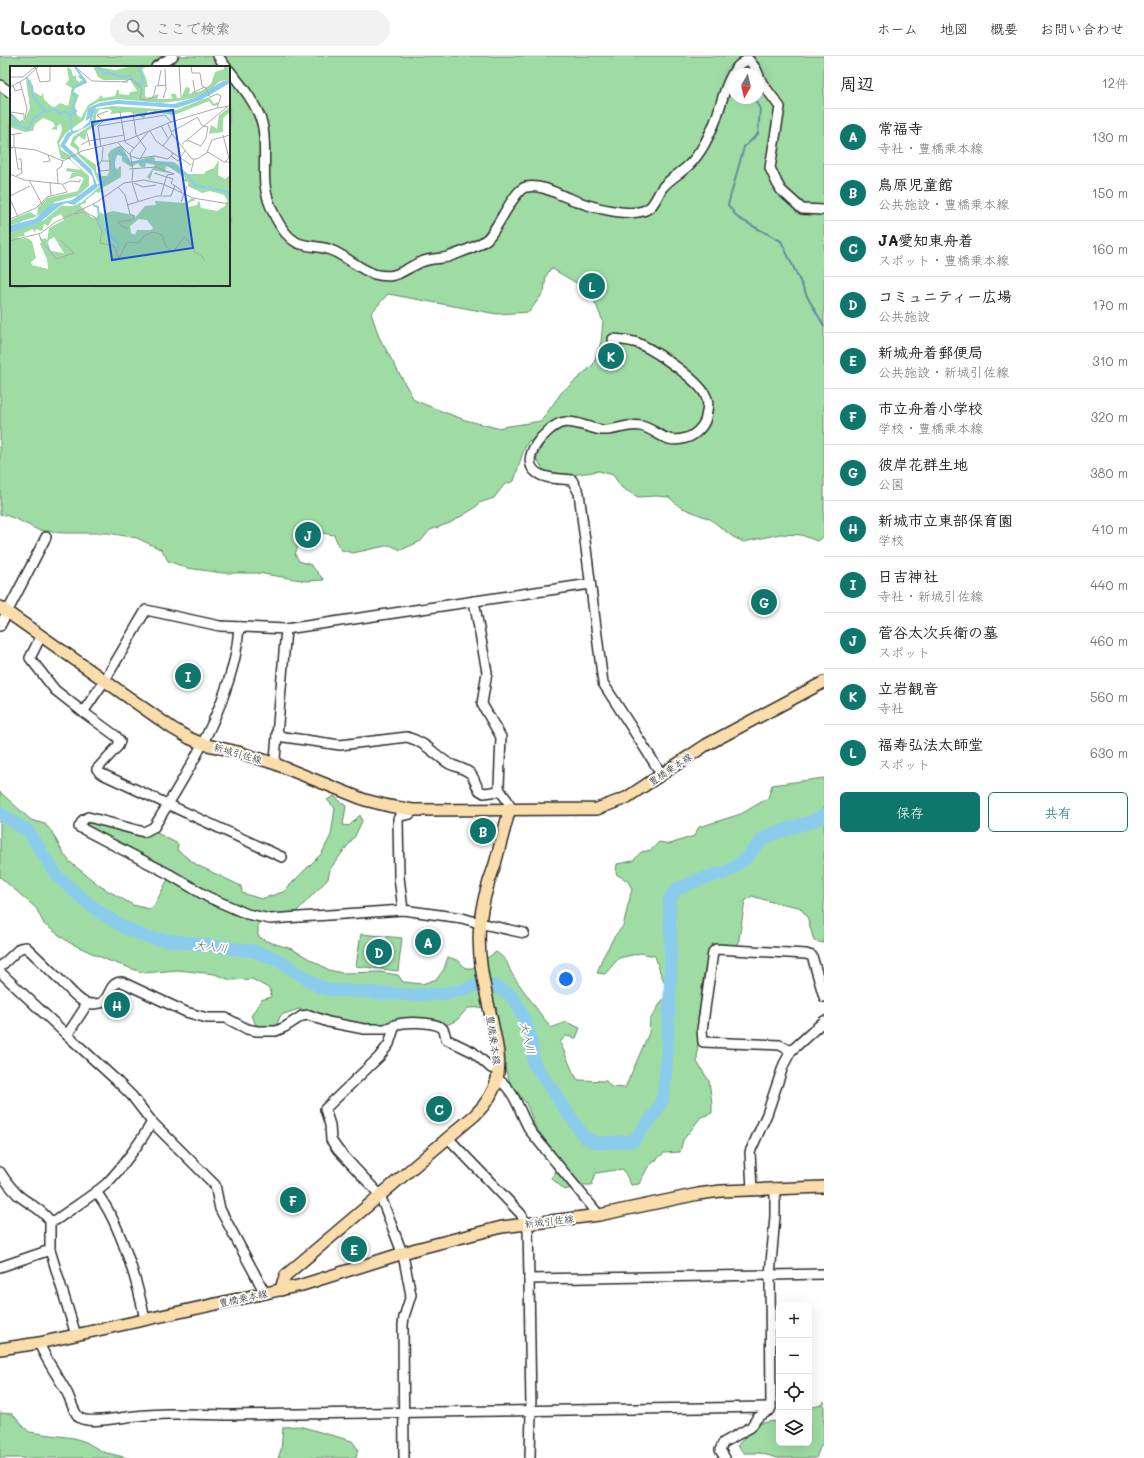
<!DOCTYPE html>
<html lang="ja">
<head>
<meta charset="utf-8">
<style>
  body { margin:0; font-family:Mali,"Klee One",sans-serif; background:#f2f2f2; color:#202124 }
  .controls { position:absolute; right:12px; bottom:12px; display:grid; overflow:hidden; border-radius:6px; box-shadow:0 4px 16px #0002 }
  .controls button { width:36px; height:36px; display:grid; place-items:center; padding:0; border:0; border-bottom:1px solid #e0e0e0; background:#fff; color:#202124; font:20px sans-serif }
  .compass { position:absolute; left:728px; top:12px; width:36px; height:36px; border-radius:50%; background:#fff; box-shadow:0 4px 16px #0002; rotate:188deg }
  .you { position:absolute; left:566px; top:923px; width:14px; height:14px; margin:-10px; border:3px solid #fff; border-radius:50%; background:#1a73e8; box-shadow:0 0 0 6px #1a73e833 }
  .badge { display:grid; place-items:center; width:26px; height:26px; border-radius:50%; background:#0f766e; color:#fff; font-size:13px; font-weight:700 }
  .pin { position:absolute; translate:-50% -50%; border:2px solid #fff; box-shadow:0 1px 4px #0006 }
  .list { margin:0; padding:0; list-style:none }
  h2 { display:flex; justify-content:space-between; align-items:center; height:52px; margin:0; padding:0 16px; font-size:17px }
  h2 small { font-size:13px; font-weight:400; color:#757577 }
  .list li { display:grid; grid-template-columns:26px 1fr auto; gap:12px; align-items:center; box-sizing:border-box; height:56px; padding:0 16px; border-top:1px solid #e0e0e0 }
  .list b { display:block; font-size:15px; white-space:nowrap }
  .list p { margin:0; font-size:13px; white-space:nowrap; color:#757577 }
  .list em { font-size:13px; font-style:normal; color:#757577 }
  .actions { display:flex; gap:8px; padding:12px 16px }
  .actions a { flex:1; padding:9px 0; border:1px solid #0f766e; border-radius:6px; text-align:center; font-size:14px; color:#0f766e }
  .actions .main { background:#0f766e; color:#fff }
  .icon { flex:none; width:22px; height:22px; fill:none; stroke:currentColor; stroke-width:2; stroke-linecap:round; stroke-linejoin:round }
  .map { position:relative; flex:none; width:824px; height:1402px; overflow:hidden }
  header { display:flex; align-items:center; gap:24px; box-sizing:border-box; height:56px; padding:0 20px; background:#fff; border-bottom:1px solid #e0e0e0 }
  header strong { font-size:19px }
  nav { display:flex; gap:22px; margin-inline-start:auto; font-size:14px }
  .search { width:280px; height:36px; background:#f2f2f2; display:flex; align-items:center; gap:10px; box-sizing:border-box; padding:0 14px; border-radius:22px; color:#757577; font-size:15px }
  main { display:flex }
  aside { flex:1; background:#fff }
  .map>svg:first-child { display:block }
  .green { fill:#9fdca4; stroke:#658468; fill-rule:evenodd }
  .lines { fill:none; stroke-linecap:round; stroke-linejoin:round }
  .stream { stroke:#658c9f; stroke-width:2 }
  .river { stroke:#8bccec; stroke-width:13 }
  .minor-casing { stroke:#2b2b2b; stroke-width:12 }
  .major-casing { stroke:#2b2b2b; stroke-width:14 }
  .minor { stroke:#fff; stroke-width:9 }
  .major { stroke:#faddab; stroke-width:11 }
  .labels { text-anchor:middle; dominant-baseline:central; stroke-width:3.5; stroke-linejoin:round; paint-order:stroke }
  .street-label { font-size:10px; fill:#2b2b2b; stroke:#fff }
  .water-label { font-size:11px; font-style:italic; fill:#485b65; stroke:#fff }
  .inset-river { fill:none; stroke:#8bccec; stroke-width:2 }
  .inset-road { fill:none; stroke:#aaa; stroke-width:1 }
  .view { fill:#1d4ed8; fill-opacity:0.15; stroke:#1d4ed8; stroke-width:2 }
  .inset-edge { fill:none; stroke:#2b2b2b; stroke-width:2 }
</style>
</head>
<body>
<header>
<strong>Locato</strong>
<div class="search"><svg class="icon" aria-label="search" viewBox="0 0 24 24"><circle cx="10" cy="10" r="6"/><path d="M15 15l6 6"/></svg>ここで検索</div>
<nav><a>ホーム</a><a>地図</a><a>概要</a><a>お問い合わせ</a></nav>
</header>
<main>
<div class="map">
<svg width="824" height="1402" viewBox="0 0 824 1402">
  <rect width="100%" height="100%" fill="#fff"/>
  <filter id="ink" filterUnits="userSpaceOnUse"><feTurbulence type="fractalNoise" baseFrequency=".025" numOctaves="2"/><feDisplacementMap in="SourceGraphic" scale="8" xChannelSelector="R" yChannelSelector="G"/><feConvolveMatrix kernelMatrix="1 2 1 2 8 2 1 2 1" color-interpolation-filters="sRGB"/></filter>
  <g filter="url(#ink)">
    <g class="green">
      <path d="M0,0H824V480L817,485L801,479L780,478L744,486L733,481L710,463L680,451L669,441L656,440L638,441L622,432L613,419L599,415L572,419L554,417L544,414L536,403L542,391L529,384L523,396L514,425L504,429L494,442L479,447L475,452L450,467L430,474L421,485L401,494L390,489L353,497L341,494L334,479L316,476L301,483L295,498L299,505L311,509L324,524L307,525L258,517H223L187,512L168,505L162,494L137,482L108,477H63L38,474L16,463L2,458L0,459ZM11,11H229V229H11ZM734,18H758V42H734ZM551,212L590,235L603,265L601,286L593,309L561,337L541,365L497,372L465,364L436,353L414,344L379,281L371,257L388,238L497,258L529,256L544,236L546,220Z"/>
      <path d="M824,722V887L814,885L807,860L799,851L772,846L752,840L745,845L738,889H720L710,895L703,923L699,960L697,1006L709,1025L712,1047V1057L701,1061L683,1084L680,1096L664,1097L648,1111L639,1128L631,1129L623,1113L596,1117L592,1129H580L565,1134L551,1122L562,1107L535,1070L526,1047L511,1029L505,1013L496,951L468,952L457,964L447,969L435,965L368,971L329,965L311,956L299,953L281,959L276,970L258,972L251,960L261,944L271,941L270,933L252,923L231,924L214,918L178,914L144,917L107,904L70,887L44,868L36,852L0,821V736L31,764L45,768L52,776L62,795L70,806L100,830L133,849L149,853L154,850L168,823L167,811C141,796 111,787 86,769L89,765C110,771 135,782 157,777L178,788L177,794L197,809L241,830L242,837L261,843L283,836L322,797L331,779L335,752L327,744L334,740L346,750L343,769L349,770L360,759L362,765L355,780L330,813L328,823L296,856L263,860L258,868V880L266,885L292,893L329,914L342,917L379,916L398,919L403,926L422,928L437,923L444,913L448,901L459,905L465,912H472L496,896C511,906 506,909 514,921C526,938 538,955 551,972L566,966L580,972L576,982L566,980L560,986L573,1016L578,1024L606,1025L611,1031L625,1032L649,977L650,964L665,940L666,930L660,916L655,900L641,897L619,902L605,918L597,917L602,903L614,881L623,870L632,833L628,825L616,818L617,808L633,805L641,796L651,794L659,786L670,788L694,780L699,771L741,758L768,742L772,729Z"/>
      <path d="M361,878L402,882L398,915L356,910Z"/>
      <path d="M824,1345V1386L821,1389L816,1402H778L759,1397H744L737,1390L748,1378L762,1367L774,1365L779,1372V1387H809V1348L814,1351L821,1349Z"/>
      <path d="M0,1357L12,1358L29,1376L74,1382L86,1386L103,1396L128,1402H0Z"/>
      <path d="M299,1370L352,1385L358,1393L356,1402H278L281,1394L283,1371Z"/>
    </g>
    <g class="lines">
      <g class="stream">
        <path d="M743,18L744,9"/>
        <path d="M754,42L760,53L758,78L744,91L728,149L738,162L781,185L808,242L824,270"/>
      </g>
      <path class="river" d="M0,757L28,775L57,820L83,843L104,859L127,873L150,882L253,895L276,903L320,931L332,934L413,939L441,938L459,935L476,929L494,930L510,938L519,951L526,967L531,984L534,1008L585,1082L599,1087L633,1085L656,1056L662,1044L665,1027L670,938L671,897L669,843L677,833L701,823L726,816L736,810L747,801L761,785L769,779L813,765L824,759"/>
      <g class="minor-casing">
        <g id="minor">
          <path d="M218,0L226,11"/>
          <path d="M156,11L173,0"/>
          <path d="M229,14C242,30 256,47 262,67C267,87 263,109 265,129C267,147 280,177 296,186C307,192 322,189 333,195C347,201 359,213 374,218C397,224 402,214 421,206C430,202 439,203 448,201C461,196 476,192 487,183C498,173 514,133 526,131C542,128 557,138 571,143C588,150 639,166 652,149C656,144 659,137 662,132C669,123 681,117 689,109C701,97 708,82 715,66C722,48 728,8 749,4L756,13L762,27L780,51L770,112L777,127L781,134L802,153L824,154"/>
          <path d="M0,29L11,37"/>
          <path d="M613,283C622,284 631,284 640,288C655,295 703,326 707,343C709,349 707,355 706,361C705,369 695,380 686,382C665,389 658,374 641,370C628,367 616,375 602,374C590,373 573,363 561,367C546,372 517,403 537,417C547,424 560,422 572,424L579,437L603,627L662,719"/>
          <path d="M474,545L487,616L482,648L501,681L499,730C500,739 510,743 510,752"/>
          <path d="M0,570L46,481"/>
          <path d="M239,571C238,581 237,592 235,601C221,663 187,718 154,771L144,776L88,761L83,764L79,771L169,818L208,841L247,858L270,863L403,854L462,862L479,867L524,877"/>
          <path d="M41,580L30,602L55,634L83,656L116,680L120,685L118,690L97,713L100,717L282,801"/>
          <path d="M83,656L105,624L146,554L220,570L286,573L590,528"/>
          <path d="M277,680L340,689L407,681C425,686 433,697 448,707C455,711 465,712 471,718C474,722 476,729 479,734L484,737L500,735"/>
          <path d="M273,707L275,703L286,573"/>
          <path d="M403,854L399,821L398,763L400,760L410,758L413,754"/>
          <path d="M0,911L20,892L26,891C39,903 52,916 64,928C70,934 78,944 86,947C90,948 97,948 101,947C111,942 108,926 122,926L186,956L207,962H226L247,973L257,975H276L285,971L302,960L309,959L328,966L364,973H385L395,969"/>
          <path d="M0,916L67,979"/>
          <path d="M86,947L84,953L67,979L116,1024L132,1040L152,1066L215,1129L220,1153L265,1237"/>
          <path d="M791,995L780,989L703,986L702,974L713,896L716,893L806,898L812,900L824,941"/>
          <path d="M497,1023C516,1034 520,1059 531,1076L599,1159"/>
          <path d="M448,1082L521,1158L528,1171L529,1223L824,1218"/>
          <path d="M0,1116C5,1124 11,1132 18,1139C29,1148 42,1153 50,1165V1194L76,1279"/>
          <path d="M752,1134L750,1096L767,1058L784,1008L791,995L824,965"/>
          <path d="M96,1136C119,1164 138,1227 145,1264"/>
          <path d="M50,1165L56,1164C72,1152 91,1141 106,1128C122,1112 141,1085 152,1066"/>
          <path d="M0,1211L50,1194"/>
          <path d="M529,1223L531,1354L530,1402"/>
          <path d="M39,1287C46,1304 57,1319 66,1335C71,1343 73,1357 80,1362C88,1367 110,1363 120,1362C156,1356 193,1358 230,1359L771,1351"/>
          <path d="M404,1402L403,1269L404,1261L411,1239L403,1199L380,1139L338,1094L331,1084L330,1069L325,1053L379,1001L389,988L395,969C406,965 431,966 441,971C445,974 445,978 446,983L473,996L491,1012L499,1013"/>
          <path d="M725,1402L720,1394L723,1387L751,1371L757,1362L770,1354L771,1351L770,1219L775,1160V1132"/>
        </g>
      </g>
      <g class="major-casing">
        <g id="major">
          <path d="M0,551L172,672L189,682L203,688L238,696L273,707L365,744L389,750L413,754L597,753L626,742L706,689L824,626"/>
          <path d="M281,1234L283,1226L286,1219L475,1059C486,1048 494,1037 497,1023C501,1007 497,990 494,975C487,940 476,903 480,867C482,846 488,827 495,808C500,790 505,771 510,752"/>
          <path d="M0,1293L39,1287L302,1229L416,1193L502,1171L599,1159L698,1138L721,1135L824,1131"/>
        </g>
      </g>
      <use href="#minor" class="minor"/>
      <use href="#major" class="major"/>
    </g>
  </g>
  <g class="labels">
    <g class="street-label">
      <text transform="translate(238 697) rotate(16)">新城引佐線</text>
      <text transform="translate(670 713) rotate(-34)">豊橋乗本線</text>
      <text transform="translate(494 984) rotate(82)">豊橋乗本線</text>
      <text transform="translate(549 1165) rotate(-7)">新城引佐線</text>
      <text transform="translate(243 1242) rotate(-12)">豊橋乗本線</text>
    </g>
    <g class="water-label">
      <text transform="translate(211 890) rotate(7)">大入川</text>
      <text transform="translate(528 982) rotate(76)">大入川</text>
    </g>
  </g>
  <g transform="translate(10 10)">
    <rect width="220" height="220" fill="#fff"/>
    <path d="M83,0L105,4L123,0H138L132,3L136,12L138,21H135V30L137,32L149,28L147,33H162L161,28H166L167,32H171L176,21L180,22L179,28L191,25L201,18L205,6L214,3V0H220V14L210,15L201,23L184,32L168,35L151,37L107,33L88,36L78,42L74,54L56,67L49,77L51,84L61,90V94L79,110V120L67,130L45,136L31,148L23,152L14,154L9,157L0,159V154L20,146L27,150L28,141L37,132L68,125L74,112L68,110L59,113L62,107H67L56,105L57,102L71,104L59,93H51L47,76L52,65L51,58L47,60V64L41,63L45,60L43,56L33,52L25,58L23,65L15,66L0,61V46L10,55H14L20,42L16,14L18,15L20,13L24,26L31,30L33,27L34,33L41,40L45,41L50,37L58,40L62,22L55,18L59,14L57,1L61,3L63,10L66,9V14L70,16L72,14L67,10L71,9L76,17L65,22L64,26L69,29L65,40L67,49L71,52L78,39L88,33L91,29L93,32L105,30L107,24H109V28L119,29L120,26L127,25L120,14H93L88,11ZM199,31L204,38L208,36V39L203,40L199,35L164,49L138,45L134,52L120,46L100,48L102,45L99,43H90L86,48V55L90,57L77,65L75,74L69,70L64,76L69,81V87L86,99V106L92,110H97L100,104L98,88L101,84L111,79L121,96L144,90L145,95L164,96L178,108H194L196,105L204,102L209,94L208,109L215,113L220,109V220H0V167L34,154L51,140H63L72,136L90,120L83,104L68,89L67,84L60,79L63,71L81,59L85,43L102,40L166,44ZM107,89L112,90V95L121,101L128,97L131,101H135L136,97L145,99L137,111L140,114L143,104L163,108L155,105L156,100L161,102L175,112L173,115L178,116V120L192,127L200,125L214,129L217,134L215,140L207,145L191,142L189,134L187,139L178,141V137L186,134L182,132L176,137L145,135L146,139L135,140L125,152L123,149L103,145L93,148L90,146L86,152L81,151L70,139L76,137V134L86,126L90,127L91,123L111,111V100L107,103L104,100ZM51,148L54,154L39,162L37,175L38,178L39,174L44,171L54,187L41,185L36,172L32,173L30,170L33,167L30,170L31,175L35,178L31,176L30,178L37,193L38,203L22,199L21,196L26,192L22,175L17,172L9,173L8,171L15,170L14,167L23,163L25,167L26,163L32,165L34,158L38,160L43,152ZM129,153L137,154L143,162L141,164H127L125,169L121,167L120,160ZM220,41V46L213,52V66L199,68L201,59L207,63L209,49Z" fill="#9fdca4" fill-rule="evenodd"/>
    <path d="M220,14V17L191,34L167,42L108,38L86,41L80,59L61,69L55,79L81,103L88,121L64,139L56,137L50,140L29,157L0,167L1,159L25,153L41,138L62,134L84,118L82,110L50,80L57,67L71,63L79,56L80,52L76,55V53L78,42L89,37L107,34L164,38L184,32L213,15Z" fill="#8bccec"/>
    <path class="inset-river" d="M88,0L94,8L98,6L110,11L120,10L126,17L132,19M129,0L133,15L131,21M16,11L22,20L23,31L35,45L46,44L50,48L56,45L60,49L62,67M60,49L66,45L62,43L66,31L62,27L63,22L76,16L65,1M0,53L2,49L6,54L4,58L18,63L23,53L35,45M85,121L105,109L103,89L109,84L119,97L137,95L158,98L179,110L185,119L218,126L220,134M83,139L88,141L89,154L97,166L109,178L107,185"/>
    <path class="inset-road" d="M25,0L30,16L40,15V0M64,0L82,15L118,16M169,0L171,31M181,0L182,7H190L192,20L196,22L200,31L207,28L211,30L207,42M0,11H13M13,11L25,1M183,14L185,27M10,16L17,42L15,53L10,56M113,16L121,13L132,23L130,33L136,34L143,32L146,20L156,19M3,19L5,25L12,23M148,20L151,4M0,21L15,13L29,0M182,27L195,21M153,32L156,23L155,3M0,46L14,48V53M110,46L114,69M158,58L162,68L182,93H187L198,86L214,96H220M88,60L155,49L161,56M151,60L158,72M140,65L146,75L163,87L161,90M161,66L188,51M77,67L80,80M0,69L12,67M213,69L219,92L215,96M177,74L191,80L196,72L198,61L192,60L188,52M108,77L120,89M172,78L217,41M71,79L78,75L114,69L115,76L124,82M153,80L162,68M0,81L26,84L53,95L72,85L117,74L161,56L207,42L220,40M91,81L88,60L93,55L87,49L98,45M5,82L8,103H11M0,83L4,81V68M197,86L202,74L220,69M163,87L181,99M120,90L130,93L136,83L126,69L123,47M131,92L144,90L158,93L161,90L168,95L175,85M91,95H100V104L90,105L88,100L92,94L93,81M33,96L40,95L38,89M119,103L146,101L164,108L157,109L151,129M181,106L184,93M144,107L163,113L161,117L171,124V126M0,108L14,114L52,118L57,126L37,131L26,142L0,153M6,110L12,107L11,93H8M19,114L32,138M122,115L123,104L120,87L138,66M122,116L128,135M40,117L41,130M48,117L47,103L51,101L53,95M124,117L133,121L146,119M53,118L61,115L70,116V113M108,121L115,129L120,148L125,150L122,154L108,156L111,160L118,163M0,130L20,120M0,133L8,151M171,136L177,120M117,139L147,130H161L165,119M65,148L74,146L85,151L92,165L90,177L104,180L109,192L117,176L129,177L134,170L143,166L152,169L156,180L163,186L174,171L184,181V186L191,189L195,195M29,168L31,174L46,193L64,187L50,174M0,175L31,167L44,157L87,136L114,117L134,114L153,118L183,132L220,138"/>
    <path class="view" d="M163,44L183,182L102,194L82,56Z"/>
    <rect width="220" height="220" class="inset-edge"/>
  </g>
</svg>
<div class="controls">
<button>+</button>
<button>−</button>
<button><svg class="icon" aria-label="locate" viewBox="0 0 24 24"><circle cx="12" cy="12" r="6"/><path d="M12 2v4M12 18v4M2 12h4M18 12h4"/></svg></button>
<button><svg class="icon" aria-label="layers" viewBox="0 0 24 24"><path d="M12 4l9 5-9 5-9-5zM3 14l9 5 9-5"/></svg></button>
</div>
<svg class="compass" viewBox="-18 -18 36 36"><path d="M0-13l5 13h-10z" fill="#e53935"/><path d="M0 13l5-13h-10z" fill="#757577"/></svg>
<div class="you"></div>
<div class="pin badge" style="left:428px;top:886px">A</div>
<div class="pin badge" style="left:483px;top:775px">B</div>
<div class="pin badge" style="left:439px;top:1053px">C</div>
<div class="pin badge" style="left:379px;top:896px">D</div>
<div class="pin badge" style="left:354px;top:1193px">E</div>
<div class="pin badge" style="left:293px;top:1144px">F</div>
<div class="pin badge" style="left:764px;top:546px">G</div>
<div class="pin badge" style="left:117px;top:949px">H</div>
<div class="pin badge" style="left:188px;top:620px">I</div>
<div class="pin badge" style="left:308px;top:479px">J</div>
<div class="pin badge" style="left:611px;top:300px">K</div>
<div class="pin badge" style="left:592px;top:230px">L</div>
</div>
<aside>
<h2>周辺<small>12件</small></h2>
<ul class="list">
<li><span class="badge">A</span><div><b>常福寺</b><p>寺社 · 豊橋乗本線</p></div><em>130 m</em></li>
<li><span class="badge">B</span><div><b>鳥原児童館</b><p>公共施設 · 豊橋乗本線</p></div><em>150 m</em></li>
<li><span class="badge">C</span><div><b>JA愛知東舟着</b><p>スポット · 豊橋乗本線</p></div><em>160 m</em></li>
<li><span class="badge">D</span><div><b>コミュニティー広場</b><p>公共施設</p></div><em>170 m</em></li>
<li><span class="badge">E</span><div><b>新城舟着郵便局</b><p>公共施設 · 新城引佐線</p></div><em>310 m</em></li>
<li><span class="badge">F</span><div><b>市立舟着小学校</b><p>学校 · 豊橋乗本線</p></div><em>320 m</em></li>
<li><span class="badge">G</span><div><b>彼岸花群生地</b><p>公園</p></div><em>380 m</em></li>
<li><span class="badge">H</span><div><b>新城市立東部保育園</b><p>学校</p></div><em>410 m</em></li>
<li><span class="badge">I</span><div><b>日吉神社</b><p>寺社 · 新城引佐線</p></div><em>440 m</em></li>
<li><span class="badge">J</span><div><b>菅谷太次兵衛の墓</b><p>スポット</p></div><em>460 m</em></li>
<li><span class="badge">K</span><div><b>立岩観音</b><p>寺社</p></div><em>560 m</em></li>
<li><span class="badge">L</span><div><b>福寿弘法太師堂</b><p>スポット</p></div><em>630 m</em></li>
</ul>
<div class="actions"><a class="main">保存</a><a>共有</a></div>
</aside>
</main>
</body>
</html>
